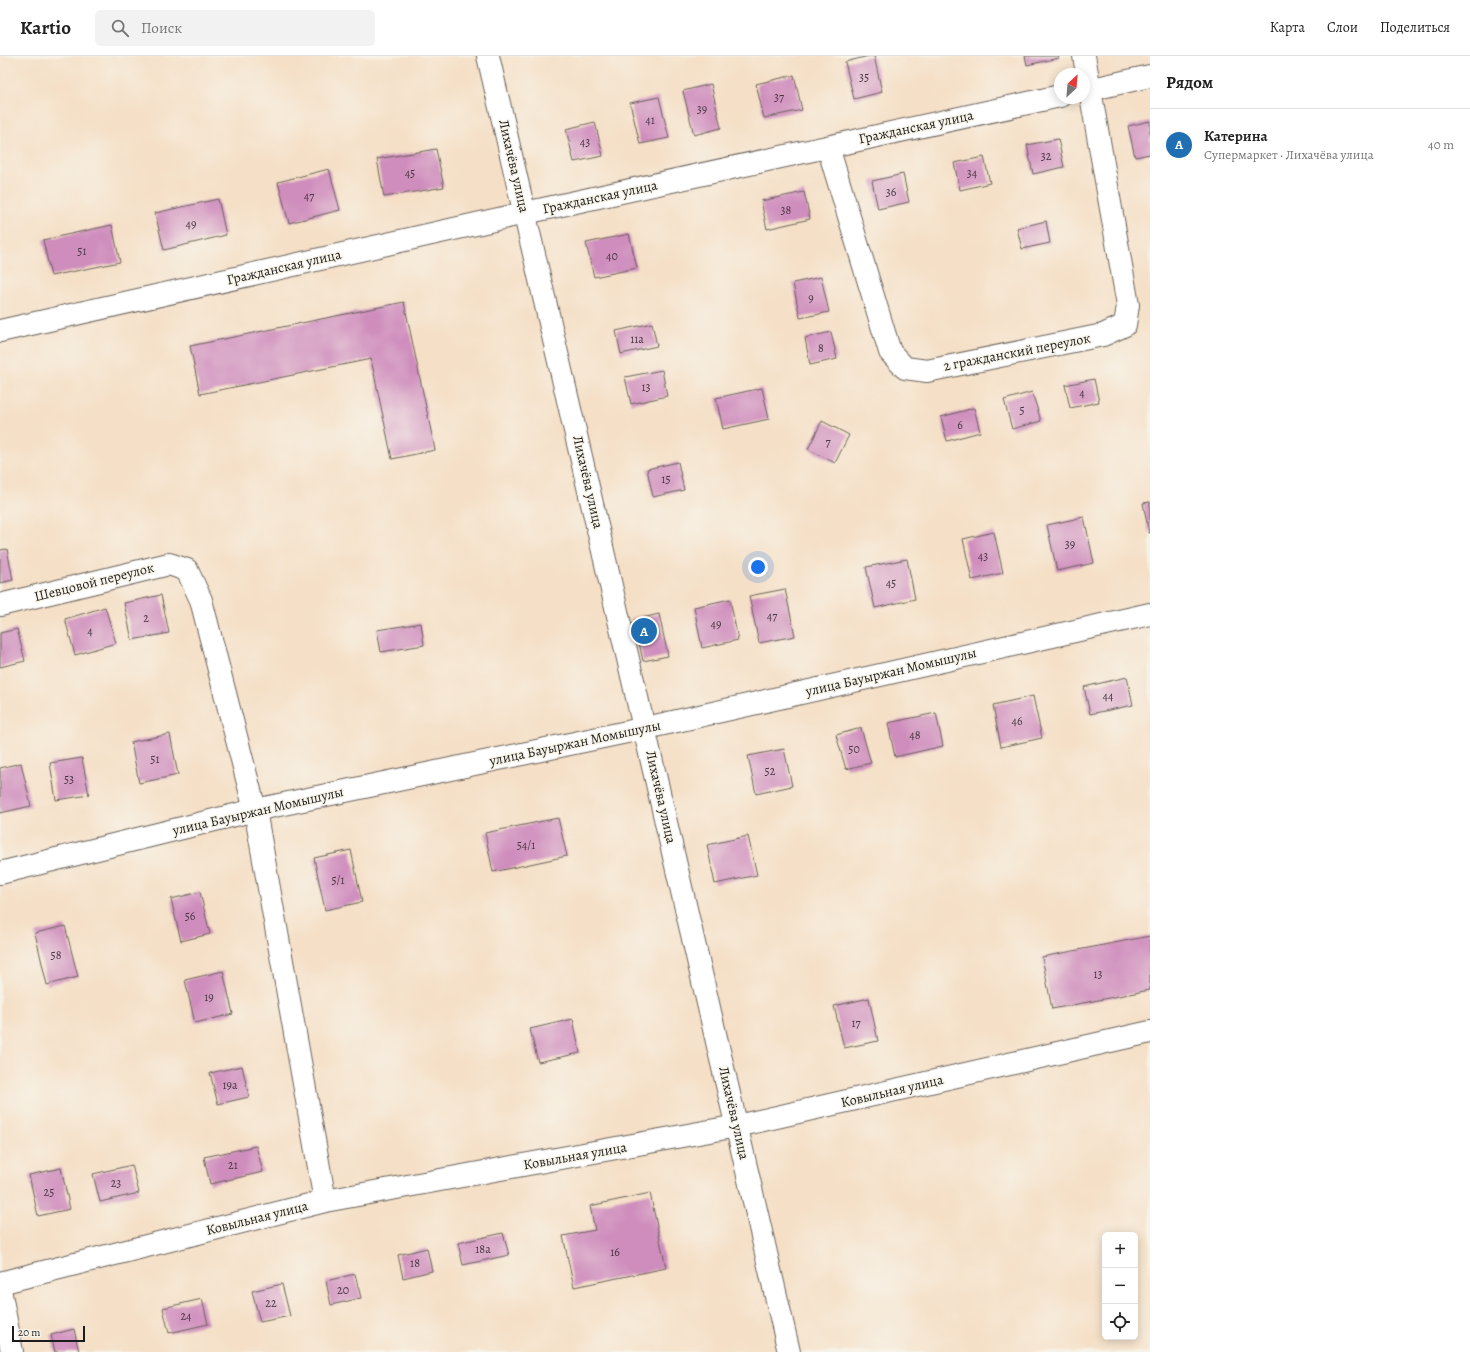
<!DOCTYPE html>
<html lang="ru">
<head>
<meta charset="utf-8">
<style>
  body { margin:0; font-family:Alegreya,serif; background:#f2f2f2; color:#222 }
  .controls { position:absolute; right:12px; bottom:12px; display:grid; overflow:hidden; border-radius:6px; box-shadow:0 2px 10px #0003 }
  .controls button { width:36px; height:36px; display:grid; place-items:center; padding:0; border:0; border-bottom:1px solid #e0e0e0; background:#fff; color:#222; font:20px sans-serif }
  .compass { position:absolute; left:1054px; top:12px; width:36px; height:36px; border-radius:50%; background:#fff; box-shadow:0 2px 10px #0003; rotate:26deg }
  .scale { position:absolute; left:12px; bottom:10px; width:73px; box-sizing:border-box; padding-left:4px; border:2px solid #1c1c1c; border-top:0; font-size:11px; line-height:14px; white-space:nowrap; color:#1c1c1c; -webkit-text-stroke:3px #f7f3e8; paint-order:stroke }
  .you { position:absolute; left:758px; top:511px; width:14px; height:14px; margin:-10px; border:3px solid #fff; border-radius:50%; background:#1a73e8; box-shadow:0 0 0 6px #1a73e833 }
  .badge { display:grid; place-items:center; width:26px; height:26px; border-radius:50%; background:#1f6fb2; color:#fff; font-size:13px; font-weight:700 }
  .pin { position:absolute; translate:-50% -50%; border:2px solid #fff; box-shadow:0 1px 4px #0006 }
  .list { margin:0; padding:0; list-style:none }
  h2 { display:flex; justify-content:space-between; align-items:center; height:52px; margin:0; padding:0 16px; font-size:17px }
  h2 small { font-size:13px; font-weight:400; color:#767676 }
  .list li { display:grid; grid-template-columns:26px 1fr auto; gap:12px; align-items:center; box-sizing:border-box; height:72px; padding:0 16px; border-top:1px solid #e0e0e0 }
  .list b { display:block; font-size:15px; white-space:nowrap }
  .list p { margin:0; font-size:13px; white-space:nowrap; color:#767676 }
  .list em { font-size:13px; font-style:normal; color:#767676 }
  .icon { flex:none; width:22px; height:22px; fill:none; stroke:currentColor; stroke-width:2; stroke-linecap:round; stroke-linejoin:round }
  .map { position:relative; flex:none; width:1150px; height:1296px; overflow:hidden }
  header { display:flex; align-items:center; gap:24px; box-sizing:border-box; height:56px; padding:0 20px; background:#fff; border-bottom:1px solid #e0e0e0 }
  header strong { font-size:19px }
  nav { display:flex; gap:22px; margin-inline-start:auto; font-size:14px }
  .search { width:280px; height:36px; background:#f2f2f2; display:flex; align-items:center; gap:10px; box-sizing:border-box; padding:0 14px; border-radius:6px; color:#767676; font-size:15px }
  main { display:flex }
  aside { flex:1; background:#fff }
  .map>svg:first-child { display:block }
  .building { fill:#cf8dbd }
  .lines { fill:none; stroke-linecap:round; stroke-linejoin:round }
  .minor-casing { stroke:#686058; stroke-width:24 }
  .minor { stroke:#fff; stroke-width:22 }
  .labels { text-anchor:middle; dominant-baseline:central; stroke-width:3; stroke-linejoin:round; paint-order:stroke }
  .number-label { font-size:12px; fill:#493844 }
  .street-label { font-size:14px; fill:#1c1c1c; stroke:#f7f3e8 }
</style>
</head>
<body>
<header>
<strong>Kartio</strong>
<div class="search"><svg class="icon" aria-label="search" viewBox="0 0 24 24"><circle cx="10" cy="10" r="6"/><path d="M15 15l6 6"/></svg>Поиск</div>
<nav><a>Карта</a><a>Слои</a><a>Поделиться</a></nav>
</header>
<main>
<div class="map">
<svg width="1150" height="1296" viewBox="0 0 1150 1296">
  <rect width="100%" height="100%" fill="#f7f3e8"/>
  <filter id="ink" filterUnits="userSpaceOnUse"><feTurbulence type="fractalNoise" baseFrequency=".025" numOctaves="2"/><feDisplacementMap in="SourceGraphic" scale="8" xChannelSelector="R" yChannelSelector="G"/><feConvolveMatrix kernelMatrix="1 2 1 2 8 2 1 2 1" color-interpolation-filters="sRGB"/></filter>
  <filter id="wash" filterUnits="userSpaceOnUse"><feTurbulence type="fractalNoise" baseFrequency=".012" numOctaves="4" result="noise"/><feDisplacementMap in="SourceGraphic" scale="16" xChannelSelector="R" yChannelSelector="G"/><feGaussianBlur stdDeviation="0.9" result="paint"/><feColorMatrix in="noise" values="0 0 0 0 0 0 0 0 0 0 0 0 0 0 0 0 0 1.4 0 .05"/><feComposite in="paint" operator="in"/></filter>
  <g filter="url(#wash)">
    <rect width="100%" height="100%" fill="#f5dfc6"/>
    <g id="blocks">
      <g class="building">
        <path d="M869,0H874L882,36L854,43L845,6Z"/>
        <path d="M1025,0H1058L1059,2L1027,9Z"/>
        <path d="M794,19L802,54L764,62L756,28Z"/>
        <path d="M711,28L721,72L694,79L683,35Z"/>
        <path d="M659,41L669,82L640,88L630,47Z"/>
        <path d="M1150,65V98L1135,101L1128,70Z"/>
        <path d="M595,66L603,100L574,106L566,73Z"/>
        <path d="M1058,83L1064,111L1033,118L1027,89Z"/>
        <path d="M436,93L444,131L384,141L377,103Z"/>
        <path d="M984,101L990,127L960,134L954,107Z"/>
        <path d="M329,113L340,154L289,167L278,126Z"/>
        <path d="M903,118L909,146L878,153L872,125Z"/>
        <path d="M804,136L810,163L767,173L761,145Z"/>
        <path d="M218,143L226,179L164,194L155,157Z"/>
        <path d="M1046,165L1050,187L1022,193L1017,172Z"/>
        <path d="M112,169L120,206L51,220L43,184Z"/>
        <path d="M629,178L637,212L594,221L586,187Z"/>
        <path d="M821,221L829,256L800,262L793,227Z"/>
        <path d="M404,246L435,394L392,403L371,303L200,338L190,290Z"/>
        <path d="M652,267L657,290L621,298L616,275Z"/>
        <path d="M831,276L837,303L810,309L805,282Z"/>
        <path d="M662,314L667,340L631,348L625,321Z"/>
        <path d="M1094,323L1099,346L1070,352L1065,329Z"/>
        <path d="M762,332L769,363L723,373L716,342Z"/>
        <path d="M1032,336L1041,365L1012,373L1004,344Z"/>
        <path d="M974,352L980,376L947,385L941,361Z"/>
        <path d="M822,365L849,379L835,407L808,393Z"/>
        <path d="M678,406L684,434L653,441L647,413Z"/>
        <path d="M1150,446V477H1149L1143,447Z"/>
        <path d="M1084,461L1094,507L1057,515L1047,469Z"/>
        <path d="M994,476L1003,517L972,524L963,483Z"/>
        <path d="M7,493L13,524L0,527V494Z"/>
        <path d="M907,503L915,543L875,552L866,511Z"/>
        <path d="M785,533L795,580L759,587L749,540Z"/>
        <path d="M161,539L169,577L132,584L124,547Z"/>
        <path d="M730,543L738,584L702,592L694,551Z"/>
        <path d="M105,551L116,587L75,599L65,563Z"/>
        <path d="M659,558L668,600L643,605L634,564Z"/>
        <path d="M421,567L424,589L381,596L377,574Z"/>
        <path d="M17,573L25,605L0,611V577Z"/>
        <path d="M1127,621L1133,649L1090,658L1084,631Z"/>
        <path d="M1033,640L1042,682L1001,691L993,649Z"/>
        <path d="M936,657L943,690L895,701L888,667Z"/>
        <path d="M861,672L871,707L846,713L836,679Z"/>
        <path d="M170,678L178,719L139,727L131,686Z"/>
        <path d="M784,693L792,730L756,738L748,700Z"/>
        <path d="M82,702L89,739L56,744L50,707Z"/>
        <path d="M21,707L31,750L0,757V712Z"/>
        <path d="M558,762L567,800L493,816L485,777Z"/>
        <path d="M748,780L757,819L715,828L707,789Z"/>
        <path d="M351,794L362,846L325,854L314,802Z"/>
        <path d="M200,836L210,878L181,885L171,843Z"/>
        <path d="M65,870L78,921L47,929L35,877Z"/>
        <path d="M1150,880V934L1052,953L1042,901Z"/>
        <path d="M223,915L233,958L195,967L185,924Z"/>
        <path d="M869,942L878,985L844,992L834,950Z"/>
        <path d="M573,963L580,997L538,1006L530,973Z"/>
        <path d="M242,1010L249,1041L218,1048L210,1017Z"/>
        <path d="M256,1090L263,1116L210,1128L204,1101Z"/>
        <path d="M132,1109L139,1137L100,1146L93,1118Z"/>
        <path d="M61,1112L70,1153L38,1160L29,1119Z"/>
        <path d="M650,1137L666,1212L574,1231L563,1180L595,1174L590,1150Z"/>
        <path d="M503,1177L509,1199L463,1209L458,1187Z"/>
        <path d="M427,1192L432,1215L403,1222L398,1199Z"/>
        <path d="M355,1218L361,1242L331,1249L326,1225Z"/>
        <path d="M282,1228L290,1260L260,1266L252,1235Z"/>
        <path d="M202,1243L208,1268L169,1277L163,1252Z"/>
        <path d="M74,1273L79,1296H55L51,1279Z"/>
      </g>
    </g>
  </g>
  <g filter="url(#ink)">
    <use href="#blocks" fill-opacity="0" stroke="#686058" stroke-width="1"/>
    <g class="lines">
      <g class="minor-casing">
        <g id="minor">
          <path d="M488,0L789,1296"/>
          <path d="M1084,35L1150,20"/>
          <path d="M828,91L890,296L905,312L927,315L1103,279L1125,269L1128,249L1084,0"/>
          <path d="M0,275L525,157L1060,40"/>
          <path d="M0,549L169,508L187,514L201,544L255,754L325,1145"/>
          <path d="M0,817L255,754L646,672L1150,558"/>
          <path d="M0,1227L325,1145L737,1070L1150,976"/>
          <path d="M0,1233L12,1296"/>
        </g>
      </g>
      <use href="#minor" class="minor"/>
    </g>
  </g>
  <g class="labels">
    <g class="number-label">
      <text x="864" y="21">35</text>
      <text x="779" y="41">37</text>
      <text x="702" y="53">39</text>
      <text x="650" y="64">41</text>
      <text x="585" y="86">43</text>
      <text x="1046" y="100">32</text>
      <text x="410" y="117">45</text>
      <text x="972" y="117">34</text>
      <text x="891" y="136">36</text>
      <text x="309" y="140">47</text>
      <text x="786" y="154">38</text>
      <text x="191" y="168">49</text>
      <text x="82" y="195">51</text>
      <text x="612" y="200">40</text>
      <text x="811" y="242">9</text>
      <text x="637" y="283">11а</text>
      <text x="821" y="292">8</text>
      <text x="646" y="331">13</text>
      <text x="1082" y="337">4</text>
      <text x="1022" y="354">5</text>
      <text x="960" y="369">6</text>
      <text x="828" y="386">7</text>
      <text x="666" y="423">15</text>
      <text x="1070" y="488">39</text>
      <text x="983" y="500">43</text>
      <text x="891" y="527">45</text>
      <text x="772" y="560">47</text>
      <text x="146" y="562">2</text>
      <text x="716" y="568">49</text>
      <text x="90" y="575">4</text>
      <text x="1108" y="640">44</text>
      <text x="1017" y="665">46</text>
      <text x="915" y="679">48</text>
      <text x="854" y="693">50</text>
      <text x="155" y="703">51</text>
      <text x="770" y="715">52</text>
      <text x="69" y="723">53</text>
      <text x="526" y="789">54/1</text>
      <text x="338" y="824">5/1</text>
      <text x="190" y="860">56</text>
      <text x="56" y="899">58</text>
      <text x="1098" y="918">13</text>
      <text x="209" y="941">19</text>
      <text x="856" y="967">17</text>
      <text x="230" y="1029">19а</text>
      <text x="233" y="1109">21</text>
      <text x="116" y="1127">23</text>
      <text x="49" y="1136">25</text>
      <text x="483" y="1193">18а</text>
      <text x="615" y="1196">16</text>
      <text x="415" y="1207">18</text>
      <text x="343" y="1234">20</text>
      <text x="271" y="1247">22</text>
      <text x="186" y="1260">24</text>
    </g>
    <g class="street-label">
      <text transform="translate(916 71) rotate(-12)">Гражданская улица</text>
      <text transform="translate(514 110) rotate(77)">Лихачёва улица</text>
      <text transform="translate(600 141) rotate(-12)">Гражданская улица</text>
      <text transform="translate(284 211) rotate(-13)">Гражданская улица</text>
      <text transform="translate(1017 296) rotate(-11)">2 гражданский переулок</text>
      <text transform="translate(588 426) rotate(77)">Лихачёва улица</text>
      <text transform="translate(94 526) rotate(-14)">Шевцовой переулок</text>
      <text transform="translate(891 616) rotate(-13)">улица Бауыржан Момышулы</text>
      <text transform="translate(575 687) rotate(-12)">улица Бауыржан Момышулы</text>
      <text transform="translate(661 741) rotate(77)">Лихачёва улица</text>
      <text transform="translate(258 755) rotate(-13)">улица Бауыржан Момышулы</text>
      <text transform="translate(892 1035) rotate(-13)">Ковыльная улица</text>
      <text transform="translate(734 1057) rotate(77)">Лихачёва улица</text>
      <text transform="translate(575 1100) rotate(-10)">Ковыльная улица</text>
      <text transform="translate(257 1162) rotate(-14)">Ковыльная улица</text>
    </g>
  </g>
</svg>
<div class="controls">
<button>+</button>
<button>−</button>
<button><svg class="icon" aria-label="locate" viewBox="0 0 24 24"><circle cx="12" cy="12" r="6"/><path d="M12 2v4M12 18v4M2 12h4M18 12h4"/></svg></button>
</div>
<svg class="compass" viewBox="-18 -18 36 36"><path d="M0-13l5 13h-10z" fill="#e53935"/><path d="M0 13l5-13h-10z" fill="#767676"/></svg>
<div class="scale">20 m</div>
<div class="you"></div>
<div class="pin badge" style="left:644px;top:575px">A</div>
</div>
<aside>
<h2>Рядом<small></small></h2>
<ul class="list">
<li><span class="badge">A</span><div><b>Катерина</b><p>Супермаркет · Лихачёва улица</p></div><em>40 m</em></li>
</ul>
</aside>
</main>
</body>
</html>
